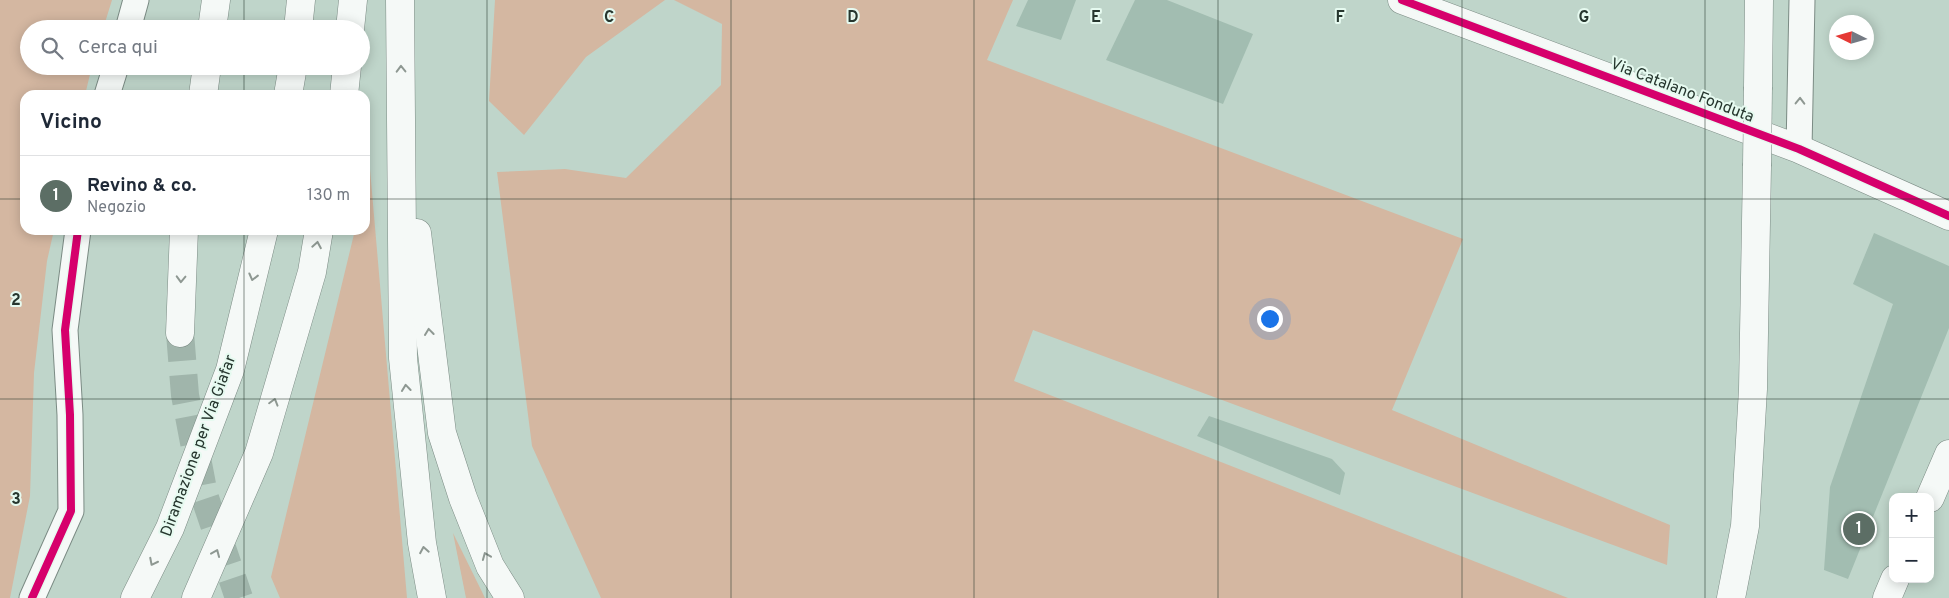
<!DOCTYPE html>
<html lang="it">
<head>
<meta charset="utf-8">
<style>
  body { margin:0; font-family:Overpass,sans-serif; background:#f6f6f7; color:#1f2937 }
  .controls { position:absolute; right:15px; bottom:15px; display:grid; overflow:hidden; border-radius:10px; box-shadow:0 2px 12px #0003 }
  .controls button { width:45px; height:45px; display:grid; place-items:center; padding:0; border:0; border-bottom:1px solid #e0e1e3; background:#fff; color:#1f2937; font:25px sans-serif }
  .compass { position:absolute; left:1829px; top:15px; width:45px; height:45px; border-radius:50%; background:#fff; box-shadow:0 2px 12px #0003; rotate:275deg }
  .you { position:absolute; left:1269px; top:318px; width:18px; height:18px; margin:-12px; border:4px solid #fff; border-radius:50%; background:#1a73e8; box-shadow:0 0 0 8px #1a73e833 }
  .badge { display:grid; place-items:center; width:32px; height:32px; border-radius:50%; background:#5c6e65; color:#fff; font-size:16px; font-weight:700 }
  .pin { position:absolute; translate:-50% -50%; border:2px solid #fff; box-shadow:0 1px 5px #0006 }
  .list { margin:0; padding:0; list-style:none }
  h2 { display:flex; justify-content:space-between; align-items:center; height:65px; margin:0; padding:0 20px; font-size:21px }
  h2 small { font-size:16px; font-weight:400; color:#747a83 }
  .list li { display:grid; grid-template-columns:32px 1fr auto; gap:15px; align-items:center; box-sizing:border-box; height:80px; padding:0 20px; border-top:1px solid #e0e1e3 }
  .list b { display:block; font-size:19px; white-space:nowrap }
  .list p { margin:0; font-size:16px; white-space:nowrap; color:#747a83 }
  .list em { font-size:16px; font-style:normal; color:#747a83 }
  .icon { flex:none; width:28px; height:28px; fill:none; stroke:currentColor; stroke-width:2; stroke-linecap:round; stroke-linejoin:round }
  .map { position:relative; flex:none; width:1949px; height:598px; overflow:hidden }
  .search { position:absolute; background:#fff; box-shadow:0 2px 12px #0003; left:20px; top:20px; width:350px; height:55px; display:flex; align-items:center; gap:12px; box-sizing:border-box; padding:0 18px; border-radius:28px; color:#747a83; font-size:19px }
  .panel { position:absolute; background:#fff; box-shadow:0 2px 12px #0003; left:20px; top:90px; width:350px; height:145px; border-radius:15px }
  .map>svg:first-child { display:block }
  .green { fill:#d4b7a1 }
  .building { fill:#a2bdb1 }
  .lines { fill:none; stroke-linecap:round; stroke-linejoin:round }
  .motorway-tunnel { stroke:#a0b5ab; stroke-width:28; stroke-dasharray:28 14; stroke-linecap:butt }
  .minor-casing { stroke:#7b8b84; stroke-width:27 }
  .tertiary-casing { stroke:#7b8b84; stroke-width:29 }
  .primary-casing { stroke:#7b8b84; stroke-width:29 }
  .motorway-casing { stroke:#7b8b84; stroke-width:29 }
  .minor { stroke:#f5f9f7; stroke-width:25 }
  .tertiary { stroke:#f5f9f7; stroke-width:28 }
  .primary { stroke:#f5f9f7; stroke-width:28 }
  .motorway { stroke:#f5f9f7; stroke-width:28 }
  .primary-bridge-casing { stroke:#7b8b84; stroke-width:29; stroke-linecap:butt }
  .primary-bridge { stroke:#f5f9f7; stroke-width:28 }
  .cycleway-casing { stroke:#e6faf0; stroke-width:11 }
  .cycleway { stroke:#d6006c; stroke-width:8 }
  .oneway { stroke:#8e9892 }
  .grid { fill:none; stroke:#26362e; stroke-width:1; stroke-opacity:0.55 }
  .labels { text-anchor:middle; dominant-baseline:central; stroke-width:4; stroke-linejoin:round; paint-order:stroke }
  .street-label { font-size:16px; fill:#26362e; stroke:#e6faf0 }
  .grid-label { font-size:16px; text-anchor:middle; font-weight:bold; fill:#26362e; stroke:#e6faf0; stroke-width:4; stroke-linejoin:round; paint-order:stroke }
</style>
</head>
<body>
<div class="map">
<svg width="1949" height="598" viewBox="0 0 1949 598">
  <rect width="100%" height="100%" fill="#bfd5ca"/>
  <g class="green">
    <path d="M0,0H112L103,29H29V66H92L85,95H25V230H54L47,261L34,373L30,496L10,598H0Z"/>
    <path d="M495,0H665L586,57L524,135L489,101Z"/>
    <path d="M674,0H1013L987,60L1463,239L1392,410L1670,525L1667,565L1033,330L1014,381L1568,598H601L532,446L497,172L565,169L626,178L721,85L722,24Z"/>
    <path d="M370,169L407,598H280L271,577L355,230H365V190Z"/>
    <path d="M453,533L485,598H466Z"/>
  </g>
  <g class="building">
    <path d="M1028,0H1076L1061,40L1016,26Z"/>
    <path d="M1135,0H1167L1253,34L1223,104L1106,60Z"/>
    <path d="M1874,233L1949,266V328L1848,579L1824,570L1830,487L1893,304L1853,284Z"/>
    <path d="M1209,416L1332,459L1345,473L1340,495L1197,436Z"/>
  </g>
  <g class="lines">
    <path class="motorway-tunnel" d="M180,333L185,395L204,495L239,598"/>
    <g class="minor-casing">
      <g id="minor">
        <path d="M128,29L136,0"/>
        <path d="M107,95L116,66"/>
        <path d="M1799,149L1802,0"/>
        <path d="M32,598L71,511L70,415L65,330L78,230"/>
      </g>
    </g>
    <g class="tertiary-casing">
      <g id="tertiary">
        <path d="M1402,0L1799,149L1949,216"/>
        <path d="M1930,498L1949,454"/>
        <path d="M1887,598L1895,579"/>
      </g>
    </g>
    <g class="primary-casing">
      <g id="primary">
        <path d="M1758,87L1759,0"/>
        <path d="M1731,598L1745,526L1753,389L1757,166"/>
      </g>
    </g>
    <g class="motorway-casing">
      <g id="motorway">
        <path d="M400,0L403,358L422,543L432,598"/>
        <path d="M212,29L216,0"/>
        <path d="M298,29L301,0"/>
        <path d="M350,29L353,0"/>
        <path d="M203,95L207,66"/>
        <path d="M288,95L293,66"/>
        <path d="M344,95L347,66"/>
        <path d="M417,233L442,433L463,498L490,566L510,598"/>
        <path d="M180,333L184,230"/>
        <path d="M135,598L170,528L230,370L264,230"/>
        <path d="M196,598L259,453L312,272L319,230"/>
      </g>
    </g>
    <use href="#minor" class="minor"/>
    <use href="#tertiary" class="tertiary"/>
    <use href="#primary" class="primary"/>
    <use href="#motorway" class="motorway"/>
    <g class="primary-bridge-casing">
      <path id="primary-bridge" d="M1757,166L1758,87"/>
    </g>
    <use href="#primary-bridge" class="primary-bridge"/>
    <g class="cycleway-casing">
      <g id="cycleway">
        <path d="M1402,0L1799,149L1949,216"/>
        <path d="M32,598L71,511L70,415L65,330L78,230"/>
      </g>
    </g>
    <use href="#cycleway" class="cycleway"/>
  </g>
  <defs><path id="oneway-chevron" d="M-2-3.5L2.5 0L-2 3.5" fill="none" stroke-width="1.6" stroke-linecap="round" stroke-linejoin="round" transform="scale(1.25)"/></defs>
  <g class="oneway">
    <use href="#oneway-chevron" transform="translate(401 69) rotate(-91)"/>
    <use href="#oneway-chevron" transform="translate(1800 101) rotate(-89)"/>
    <use href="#oneway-chevron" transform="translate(317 245) rotate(-80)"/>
    <use href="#oneway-chevron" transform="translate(253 277) rotate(104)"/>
    <use href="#oneway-chevron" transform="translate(181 279) rotate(92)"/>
    <use href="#oneway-chevron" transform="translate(429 332) rotate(-97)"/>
    <use href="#oneway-chevron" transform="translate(406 388) rotate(-96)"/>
    <use href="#oneway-chevron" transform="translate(274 402) rotate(-74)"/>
    <use href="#oneway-chevron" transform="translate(424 550) rotate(-100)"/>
    <use href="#oneway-chevron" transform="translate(216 553) rotate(-67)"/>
    <use href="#oneway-chevron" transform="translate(486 556) rotate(-112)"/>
    <use href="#oneway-chevron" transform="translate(153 562) rotate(117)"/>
  </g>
  <path class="grid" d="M244,0V29M487,0V598M731,0V598M974,0V598M1218,0V598M1462,0V598M1705,0V598M244,66V95M0,199H25M365,199H1949M244,230V598M0,399H1949"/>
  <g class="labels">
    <g class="street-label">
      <text transform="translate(1682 91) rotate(21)">Via Catalano Fonduta</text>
      <text transform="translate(199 446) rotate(-70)">Diramazione per Via Giafar</text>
    </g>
  </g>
  <g class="grid-label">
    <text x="609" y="22">C</text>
    <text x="853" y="22">D</text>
    <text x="1096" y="22">E</text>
    <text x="1340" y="22">F</text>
    <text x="1584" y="22">G</text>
    <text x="16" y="305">2</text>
    <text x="16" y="504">3</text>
  </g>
</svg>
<div class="controls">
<button>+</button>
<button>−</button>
</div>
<svg class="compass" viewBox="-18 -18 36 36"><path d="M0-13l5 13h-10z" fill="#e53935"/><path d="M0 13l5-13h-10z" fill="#747a83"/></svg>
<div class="you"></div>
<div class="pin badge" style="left:1859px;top:529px">1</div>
<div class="search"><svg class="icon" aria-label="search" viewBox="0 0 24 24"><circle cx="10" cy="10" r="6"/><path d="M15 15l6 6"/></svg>Cerca qui</div>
<section class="panel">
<h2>Vicino<small></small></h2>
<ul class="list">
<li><span class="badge">1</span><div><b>Revino &amp; co.</b><p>Negozio</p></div><em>130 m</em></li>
</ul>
</section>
</div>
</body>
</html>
